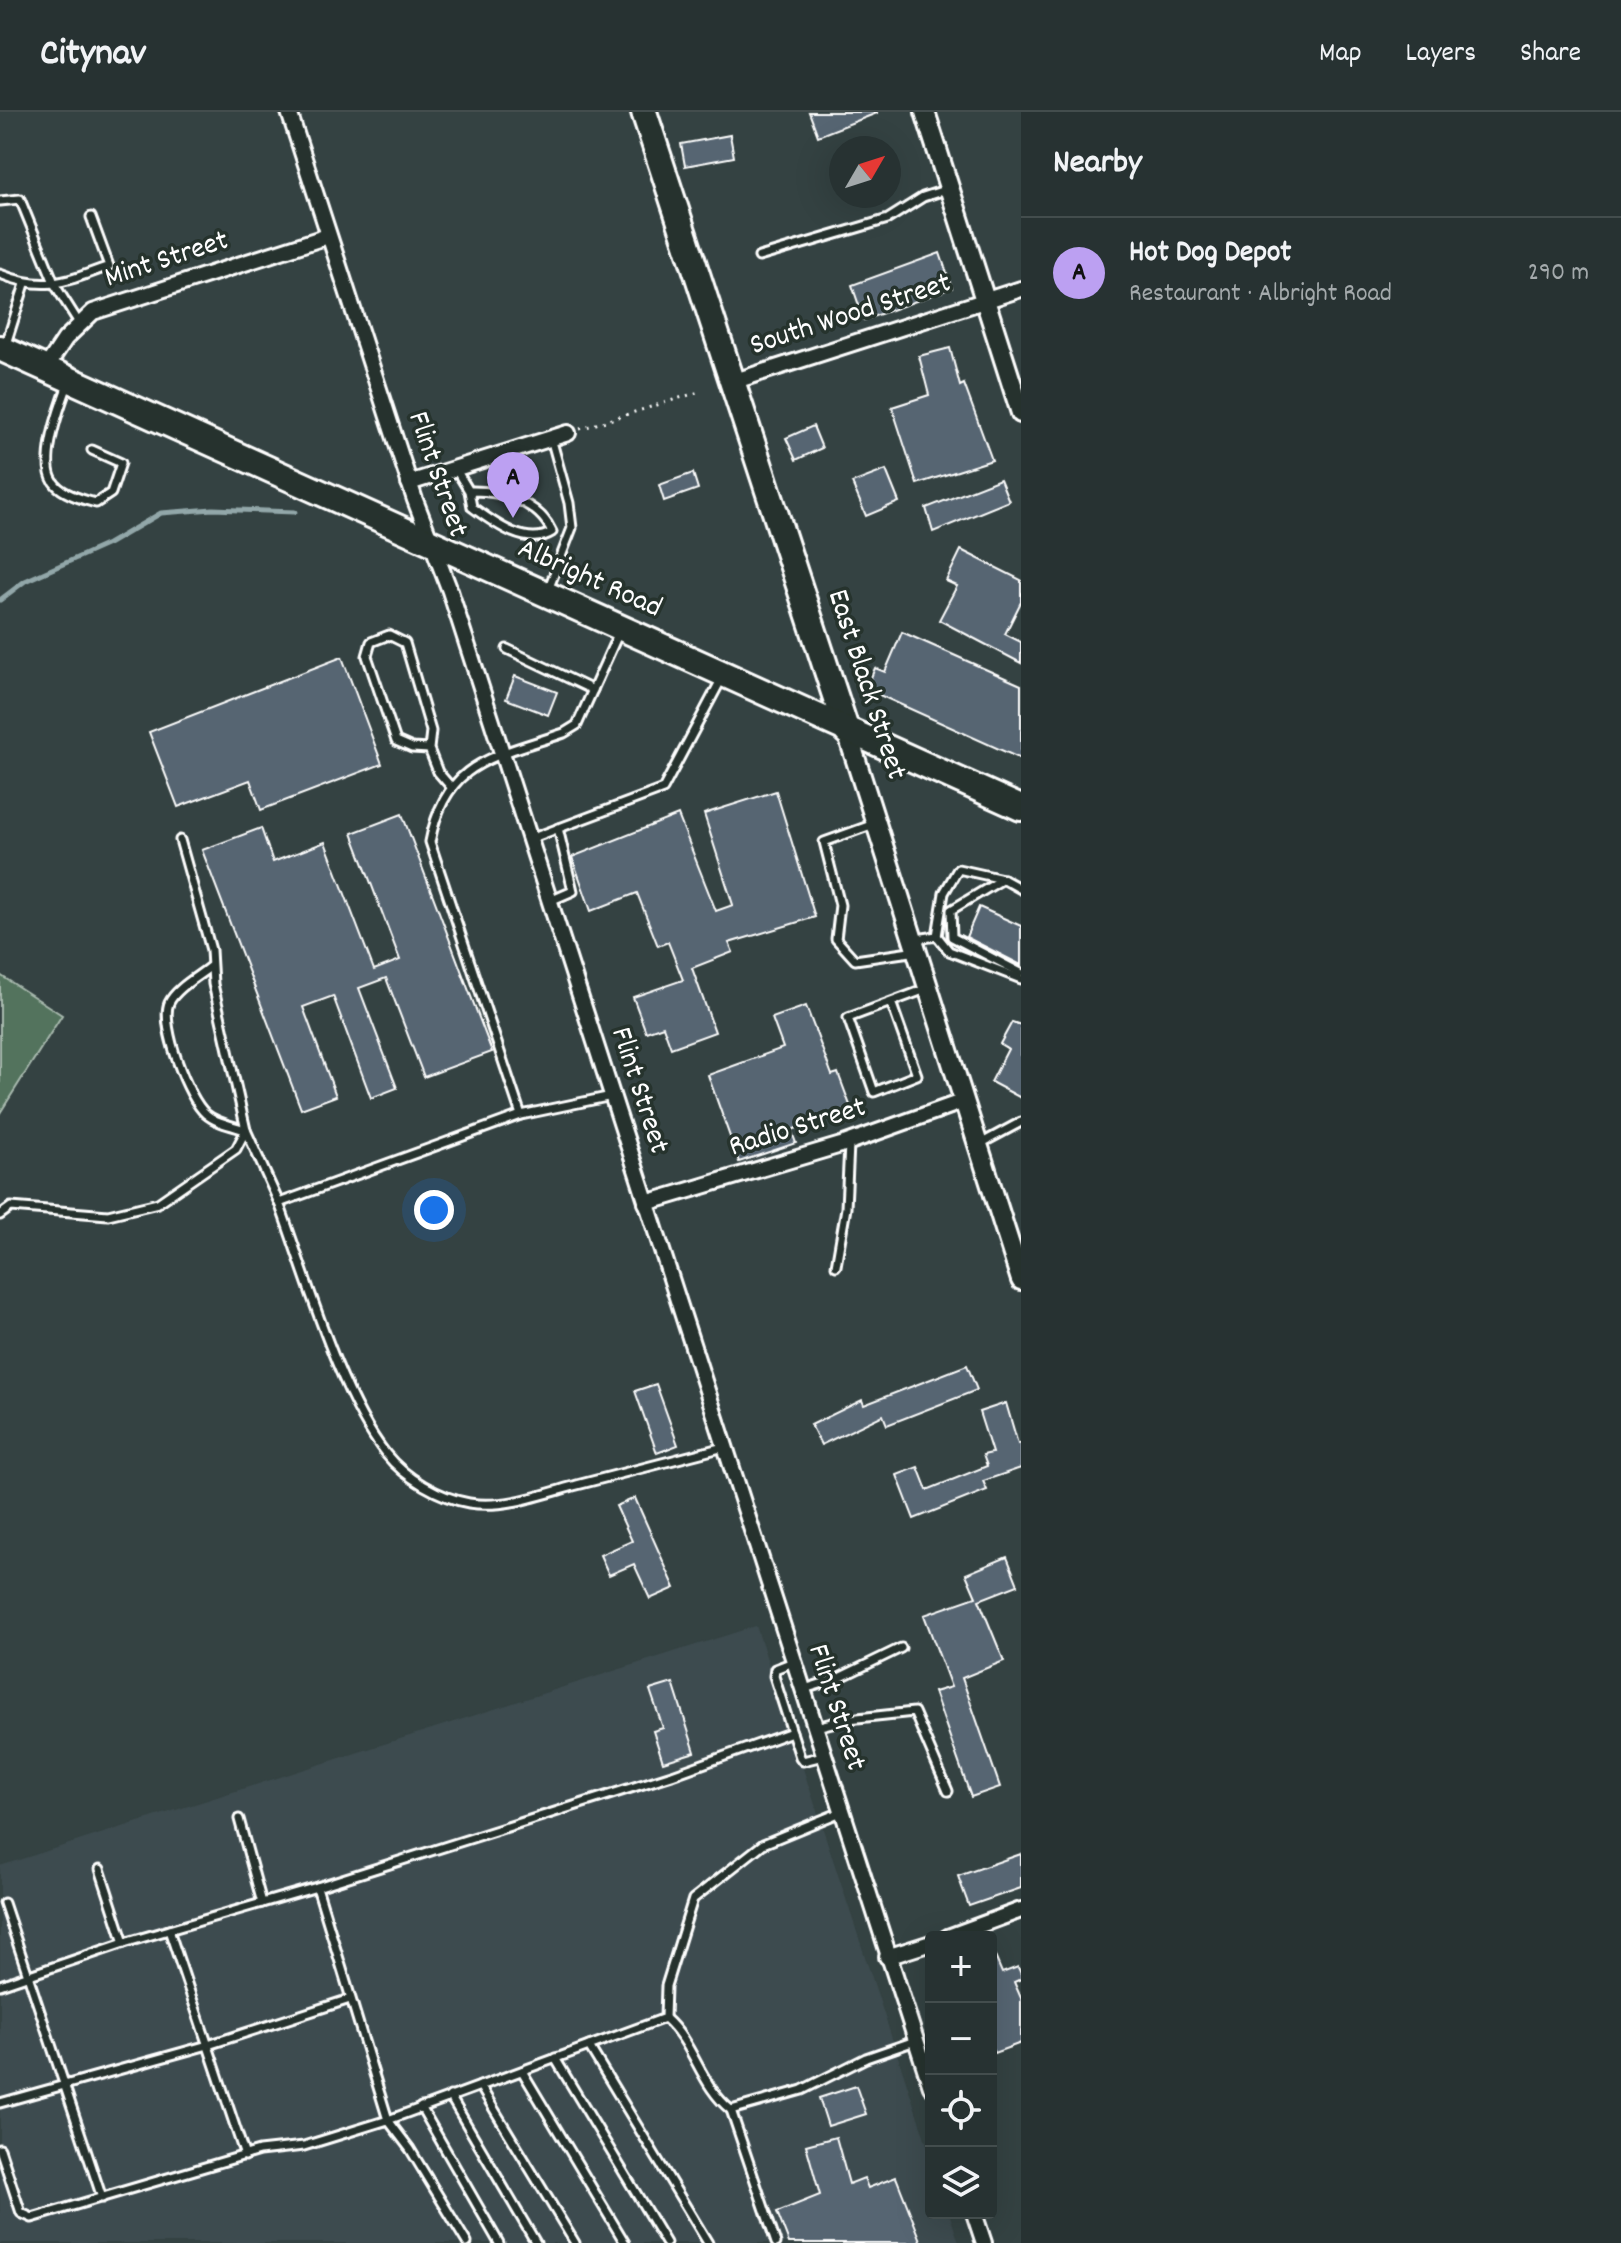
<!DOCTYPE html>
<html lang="en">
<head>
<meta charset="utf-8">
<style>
  body { margin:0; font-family:Dekko,sans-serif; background:#333e3e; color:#f1f3f6 }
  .controls { position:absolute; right:24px; bottom:24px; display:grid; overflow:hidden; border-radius:8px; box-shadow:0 8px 32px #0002 }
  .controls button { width:72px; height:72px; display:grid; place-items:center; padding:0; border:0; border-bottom:2px solid #434d4d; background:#273232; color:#f1f3f6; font:40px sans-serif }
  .compass { position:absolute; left:829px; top:24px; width:72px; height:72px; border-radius:50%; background:#273232; box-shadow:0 8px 32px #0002; rotate:51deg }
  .you { position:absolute; left:434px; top:1098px; width:28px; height:28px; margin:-20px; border:6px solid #fff; border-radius:50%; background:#1a73e8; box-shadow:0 0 0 12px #1a73e833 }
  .badge { display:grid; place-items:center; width:52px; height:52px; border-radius:50%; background:#bca0f2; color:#111; font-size:26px; font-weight:700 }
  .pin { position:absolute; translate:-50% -66px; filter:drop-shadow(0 2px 4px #0008) }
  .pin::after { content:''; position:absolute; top:42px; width:28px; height:24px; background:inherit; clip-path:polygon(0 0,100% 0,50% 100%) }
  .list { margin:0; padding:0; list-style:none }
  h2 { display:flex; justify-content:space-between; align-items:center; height:104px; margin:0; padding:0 32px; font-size:34px }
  h2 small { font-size:26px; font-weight:400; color:#a4aaac }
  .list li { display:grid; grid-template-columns:52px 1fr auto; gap:24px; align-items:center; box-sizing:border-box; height:112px; padding:0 32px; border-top:2px solid #434d4d }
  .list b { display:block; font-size:30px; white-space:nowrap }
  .list p { margin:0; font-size:26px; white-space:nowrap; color:#a4aaac }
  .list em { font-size:26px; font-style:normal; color:#a4aaac }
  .icon { flex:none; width:44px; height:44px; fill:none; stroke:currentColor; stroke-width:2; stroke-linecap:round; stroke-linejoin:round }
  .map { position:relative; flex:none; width:1021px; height:2131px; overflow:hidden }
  header { display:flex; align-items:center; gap:48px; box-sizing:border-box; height:112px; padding:0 40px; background:#273232; border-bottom:2px solid #434d4d }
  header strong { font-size:38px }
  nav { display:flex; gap:44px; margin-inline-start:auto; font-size:28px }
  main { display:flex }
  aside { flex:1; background:#273232 }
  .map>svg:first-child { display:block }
  .built { fill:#3e4c50 }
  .green { fill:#52735d; stroke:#a8b9ae; stroke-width:2 }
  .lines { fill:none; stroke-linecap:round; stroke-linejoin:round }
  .stream { stroke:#92a7a9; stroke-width:5 }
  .building { fill:#566572; stroke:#fff; stroke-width:2 }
  .service-casing { stroke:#fff; stroke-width:13 }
  .minor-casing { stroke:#fff; stroke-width:20 }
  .tertiary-casing { stroke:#fff; stroke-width:24 }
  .primary-casing { stroke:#fff; stroke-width:30 }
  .trunk-casing { stroke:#fff; stroke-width:30 }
  .path { stroke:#fff; stroke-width:3; stroke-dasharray:2 6; stroke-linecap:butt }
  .service { stroke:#26332d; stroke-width:7 }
  .minor { stroke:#26332d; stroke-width:14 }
  .tertiary { stroke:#26332d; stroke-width:18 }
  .primary { stroke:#26332d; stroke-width:24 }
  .trunk { stroke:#26332d; stroke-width:24 }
  .labels { text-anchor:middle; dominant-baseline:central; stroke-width:7; stroke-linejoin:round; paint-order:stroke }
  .street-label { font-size:30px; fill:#fff; stroke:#26332d }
</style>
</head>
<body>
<header>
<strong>Citynav</strong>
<nav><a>Map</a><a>Layers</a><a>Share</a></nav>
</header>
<main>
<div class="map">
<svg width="1021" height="2131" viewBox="0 0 1021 2131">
  <rect width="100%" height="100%" fill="#344242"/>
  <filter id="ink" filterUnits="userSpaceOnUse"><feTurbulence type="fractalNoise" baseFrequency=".0125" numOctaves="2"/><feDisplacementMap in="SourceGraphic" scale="16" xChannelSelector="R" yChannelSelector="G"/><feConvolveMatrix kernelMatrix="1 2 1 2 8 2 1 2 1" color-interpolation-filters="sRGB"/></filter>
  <g filter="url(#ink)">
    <path class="built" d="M756,1514L931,2045V2101H949L959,2131H0V1754Z"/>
    <path class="green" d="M0,863L62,903L0,1001Z"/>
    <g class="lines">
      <path class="stream" d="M0,488L25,469L108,432L161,401L213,397L295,400"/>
    </g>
    <g class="building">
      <path d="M809,0H877V1L818,24Z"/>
      <path d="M730,23L734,45L685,54L681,32Z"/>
      <path d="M940,141L952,176L864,208L852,173Z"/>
      <path d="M950,236L960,274L964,272L992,348L917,372L892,295L929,283L919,244Z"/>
      <path d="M813,314L822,336L796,348L786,326Z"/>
      <path d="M886,358L899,390L866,404L852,371Z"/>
      <path d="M693,361L698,377L664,389L659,373Z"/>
      <path d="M1000,367L1009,389L933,420L926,396Z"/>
      <path d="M961,438L1021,468V490L1005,522L1021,530V551L939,508L957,474L946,469Z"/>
      <path d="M902,520L1021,573V647L866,577L875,556L885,560Z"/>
      <path d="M342,545L382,652L261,698L250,668L178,695L149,620Z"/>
      <path d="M515,564L557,580L548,603L506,587Z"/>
      <path d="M776,679L815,805L729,831L733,840L692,856L715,920L671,936L663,914L646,920L633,885L683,868L668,830L658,834L637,781L591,799L572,745L678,703L716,799L733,793L704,702Z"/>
      <path d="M402,702L492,940L424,965L386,866L359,876L397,976L371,986L333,884L303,895L336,984L301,997L202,738L261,716L273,750L325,730L374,858L400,848L352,721Z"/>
      <path d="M979,795L1021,814V853L966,825Z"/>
      <path d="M806,894L832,963L838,961L851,996L791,1018L796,1031L739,1050L708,963L783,936L772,906Z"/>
      <path d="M1012,910L1021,913V986L991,970L1008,937L1000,932Z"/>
      <path d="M967,1253L977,1278L887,1313L883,1303L821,1333L811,1313L862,1288L864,1293Z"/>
      <path d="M656,1272L678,1333L657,1341L635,1279Z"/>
      <path d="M1006,1291L1018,1332L1021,1331V1356L983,1369L987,1378L914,1407L897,1363L918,1355L927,1378L987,1354L983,1343L992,1341L979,1300Z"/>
      <path d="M635,1386L675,1476L650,1487L634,1452L609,1463L600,1443L632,1429L616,1394Z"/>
      <path d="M1007,1445L1018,1473L979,1488L1004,1549L962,1566L1000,1675L971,1685L934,1580L951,1575L924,1503L976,1485L966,1462Z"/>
      <path d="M673,1571L695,1640L663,1650L653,1619L663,1616L650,1578Z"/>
      <path d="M1021,1742V1776L969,1794L958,1764Z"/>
      <path d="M991,1835L1002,1861L1018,1855L1021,1862V1867L1014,1870L1021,1886V1931L994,1941L991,1933Z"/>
      <path d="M856,1974L866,2002L828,2014L819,1986Z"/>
      <path d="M836,2025L849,2072L864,2066L868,2076L896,2065L922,2131H789L777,2100L820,2083L806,2033Z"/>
    </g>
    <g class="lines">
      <g class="service-casing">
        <g id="service">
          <path d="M0,89L20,87L55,173L79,211"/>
          <path d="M759,145L888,107L923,85L948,77"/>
          <path d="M0,162C45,180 65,170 109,154L91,105"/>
          <path d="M6,232L25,172"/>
          <path d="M69,270C61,291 37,354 56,373C64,382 84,388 96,391L111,381L121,351L92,338"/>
          <path d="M455,356L469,379L472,395C494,411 527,436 552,420C539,390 500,378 469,379"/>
          <path d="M548,478L572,416L569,391L551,326"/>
          <path d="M507,537L593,578"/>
          <path d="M429,637L412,636L396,629L367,544L371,530L389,523L405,531L431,619L429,637L438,660L451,675"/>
          <path d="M874,712L824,730L840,793L836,827L855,848L917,839"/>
          <path d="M530,727L663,677L722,566"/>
          <path d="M180,728L211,838L213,872L246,1018L279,1091"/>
          <path d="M1003,767L951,798L952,825L1021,861"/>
          <path d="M550,789L573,779L558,716"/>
          <path d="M937,824L944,781L958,757L1003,767L1021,777"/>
          <path d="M916,827L937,824L949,839L1021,867"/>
          <path d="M891,890L917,963L874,980L848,906L926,877"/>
          <path d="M612,984L521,1003L430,730C445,648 495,645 564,621L577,613L619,520"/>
          <path d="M521,1003L279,1091C306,1164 339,1282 386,1342C405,1366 440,1386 469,1391C504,1397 544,1382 577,1373C626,1360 675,1348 724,1335"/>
          <path d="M980,1032L1021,1010"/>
          <path d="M0,1103L11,1095L108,1103L158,1091L236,1037L246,1018C233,1014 216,1011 206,1002C188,987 160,913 169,891C176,876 199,864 211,854"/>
          <path d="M836,1154L846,1096L849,1032"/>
          <path d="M793,1550L775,1557L774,1564L800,1645L803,1649L823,1644"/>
          <path d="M804,1577L837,1567L901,1536"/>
          <path d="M816,1615L848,1607L914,1600L948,1679"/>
          <path d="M239,1707L262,1791"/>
          <path d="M100,1757L124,1831"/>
          <path d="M317,1775L672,1663L792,1620"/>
          <path d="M4,1791L102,2086"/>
          <path d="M169,1818L245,2044"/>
          <path d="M0,1873L124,1831L317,1775L388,2008L410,2037L467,2131"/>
          <path d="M665,1906C695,1932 700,1974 731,1998L802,1978L866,1946L915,1929"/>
          <path d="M589,1934L708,2131"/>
          <path d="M555,1946L666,2131"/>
          <path d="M522,1959L625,2131"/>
          <path d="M480,1974L575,2131"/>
          <path d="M450,1984L536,2131"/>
          <path d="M0,1991L208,1933L350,1887"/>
          <path d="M421,1995L499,2131"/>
          <path d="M731,1998L776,2131"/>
          <path d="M0,2037L21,2101L32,2106L259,2039L304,2034L388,2008L665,1906L666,1874L693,1787L763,1732L841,1700"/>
        </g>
      </g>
      <g class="minor-casing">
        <g id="minor">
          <path d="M289,0L415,388L450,479L931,1975"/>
          <path d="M45,257L65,227L93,200L328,124"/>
          <path d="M732,270L1021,177"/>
          <path d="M409,371L568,321"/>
          <path d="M646,1091L841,1033L964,989"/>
          <path d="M948,1825L1021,1798"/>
          <path d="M887,1845L931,1831"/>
          <path d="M974,2101L984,2131"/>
        </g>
      </g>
      <g class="tertiary-casing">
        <g id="tertiary">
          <path d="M925,0L1021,301"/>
          <path d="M847,620L1021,1168"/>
        </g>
      </g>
      <g class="primary-casing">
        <path id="primary" d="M644,0L847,620"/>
      </g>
      <g class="trunk-casing">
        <path id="trunk" d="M0,236L1021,696"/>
      </g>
      <path class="path" d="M580,317L702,279"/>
      <use href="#service" class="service"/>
      <use href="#minor" class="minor"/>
      <use href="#tertiary" class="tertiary"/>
      <use href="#primary" class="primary"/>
      <use href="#trunk" class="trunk"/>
    </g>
  </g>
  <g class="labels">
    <g class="street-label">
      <text transform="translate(167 149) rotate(-18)">Mint Street</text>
      <text transform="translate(851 204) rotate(-18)">South Wood Street</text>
      <text transform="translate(436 363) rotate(71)">Flint Street</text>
      <text transform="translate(589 468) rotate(24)">Albright Road</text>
      <text transform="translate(865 573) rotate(72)">East Black Street</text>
      <text transform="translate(638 979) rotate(72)">Flint Street</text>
      <text transform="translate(798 1017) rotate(-17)">Radio Street</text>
      <text transform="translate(835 1596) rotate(72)">Flint Street</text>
    </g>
  </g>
</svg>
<div class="controls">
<button>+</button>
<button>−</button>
<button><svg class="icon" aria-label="locate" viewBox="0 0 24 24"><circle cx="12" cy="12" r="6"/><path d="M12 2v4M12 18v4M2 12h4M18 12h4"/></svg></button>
<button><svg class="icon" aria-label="layers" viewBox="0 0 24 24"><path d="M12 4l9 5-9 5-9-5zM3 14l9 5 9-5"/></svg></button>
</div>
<svg class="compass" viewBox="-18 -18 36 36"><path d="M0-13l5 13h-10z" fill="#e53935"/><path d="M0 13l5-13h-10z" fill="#a4aaac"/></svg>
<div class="you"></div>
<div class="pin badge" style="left:513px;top:406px">A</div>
</div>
<aside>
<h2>Nearby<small></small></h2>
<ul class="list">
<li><span class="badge">A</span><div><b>Hot Dog Depot</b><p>Restaurant · Albright Road</p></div><em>290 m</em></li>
</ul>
</aside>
</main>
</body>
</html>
